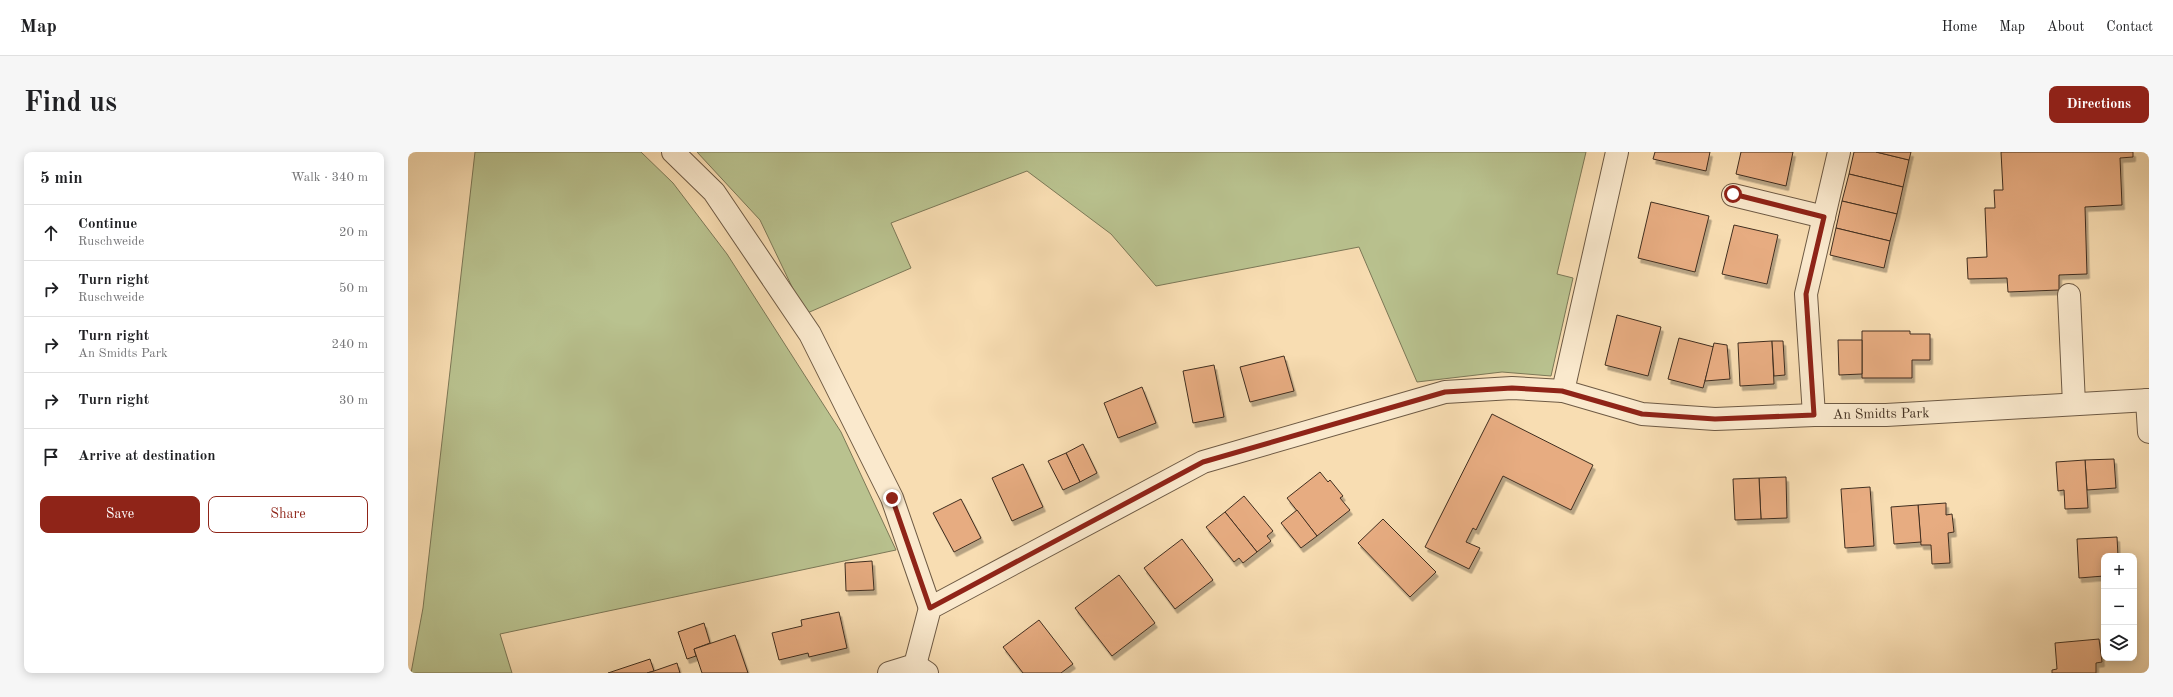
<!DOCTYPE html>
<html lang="en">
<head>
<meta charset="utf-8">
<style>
  body { margin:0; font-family:"Old Standard TT",serif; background:#f6f6f6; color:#202124 }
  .controls { position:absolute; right:12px; bottom:12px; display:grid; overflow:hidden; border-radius:8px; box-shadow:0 2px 10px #0003 }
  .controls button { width:36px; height:36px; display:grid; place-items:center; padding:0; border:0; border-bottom:1px solid #e0e0e0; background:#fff; color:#202124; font:20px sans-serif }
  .stop { position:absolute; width:12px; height:12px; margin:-9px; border:3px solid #8f2418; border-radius:50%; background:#fff }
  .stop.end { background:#8f2418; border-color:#fff; box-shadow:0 1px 4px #0008 }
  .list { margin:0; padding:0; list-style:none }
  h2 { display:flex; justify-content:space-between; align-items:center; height:52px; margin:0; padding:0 16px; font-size:17px }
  h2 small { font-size:13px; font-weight:400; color:#757577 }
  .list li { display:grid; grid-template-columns:26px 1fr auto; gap:12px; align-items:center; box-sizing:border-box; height:56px; padding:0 16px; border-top:1px solid #e0e0e0 }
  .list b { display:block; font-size:15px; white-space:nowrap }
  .list p { margin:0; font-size:13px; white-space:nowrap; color:#757577 }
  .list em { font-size:13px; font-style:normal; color:#757577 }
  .actions { display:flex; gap:8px; padding:12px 16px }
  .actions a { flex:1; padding:9px 0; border:1px solid #8f2418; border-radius:8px; text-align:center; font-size:14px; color:#8f2418 }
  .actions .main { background:#8f2418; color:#fff }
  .icon { flex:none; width:22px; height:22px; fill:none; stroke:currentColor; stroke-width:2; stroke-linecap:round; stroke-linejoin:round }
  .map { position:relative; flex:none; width:1741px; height:521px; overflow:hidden; border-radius:8px }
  header { display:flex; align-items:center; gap:24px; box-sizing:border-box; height:56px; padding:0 20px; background:#fff; border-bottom:1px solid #e0e0e0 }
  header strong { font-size:19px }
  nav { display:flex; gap:22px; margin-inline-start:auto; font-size:14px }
  .intro { display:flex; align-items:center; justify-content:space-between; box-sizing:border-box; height:96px; padding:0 24px }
  h1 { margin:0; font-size:28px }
  .button { padding:10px 18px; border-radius:8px; background:#8f2418; color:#fff; font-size:14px; font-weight:700 }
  main { display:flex; gap:24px; padding:0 24px }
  aside { flex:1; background:#fff; border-radius:8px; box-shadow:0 2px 10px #0003 }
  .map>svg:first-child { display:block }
  .green { fill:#b9c28f; stroke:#7c7857 }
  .building { fill:#e7ac81; stroke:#402e1f; filter:url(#shadow) }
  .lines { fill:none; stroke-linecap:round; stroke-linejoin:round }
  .minor-casing { stroke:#6e5a44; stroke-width:24 }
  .minor { stroke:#fae9cd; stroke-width:22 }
  .route { stroke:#8f2418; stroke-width:5 }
  .labels { text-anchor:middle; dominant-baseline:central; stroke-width:3; stroke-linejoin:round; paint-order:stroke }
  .street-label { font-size:14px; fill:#402e1f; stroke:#fae9cd }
</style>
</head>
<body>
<header>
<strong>Map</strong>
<nav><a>Home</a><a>Map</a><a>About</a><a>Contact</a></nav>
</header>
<div class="intro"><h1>Find us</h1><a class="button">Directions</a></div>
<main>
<aside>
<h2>5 min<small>Walk · 340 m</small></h2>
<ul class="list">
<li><svg class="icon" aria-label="ahead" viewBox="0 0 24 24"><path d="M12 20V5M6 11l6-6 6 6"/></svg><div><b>Continue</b><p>Ruschweide</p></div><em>20 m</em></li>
<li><svg class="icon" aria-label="right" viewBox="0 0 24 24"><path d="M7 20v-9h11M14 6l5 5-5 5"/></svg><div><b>Turn right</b><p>Ruschweide</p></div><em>50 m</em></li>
<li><svg class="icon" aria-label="right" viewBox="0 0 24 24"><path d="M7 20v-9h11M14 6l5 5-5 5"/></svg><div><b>Turn right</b><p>An Smidts Park</p></div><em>240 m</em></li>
<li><svg class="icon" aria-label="right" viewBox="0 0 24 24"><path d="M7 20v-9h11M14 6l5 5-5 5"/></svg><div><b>Turn right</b></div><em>30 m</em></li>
<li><svg class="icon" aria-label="arrive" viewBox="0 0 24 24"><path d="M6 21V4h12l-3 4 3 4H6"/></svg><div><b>Arrive at destination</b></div></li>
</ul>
<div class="actions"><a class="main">Save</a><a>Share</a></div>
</aside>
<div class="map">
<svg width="1741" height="521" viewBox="0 0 1741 521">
  <defs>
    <filter id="shadow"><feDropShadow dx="2.5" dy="4.5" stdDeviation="0" flood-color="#0004"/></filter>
  </defs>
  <rect width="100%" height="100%" fill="#f8ddb2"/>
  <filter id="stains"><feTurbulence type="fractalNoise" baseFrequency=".005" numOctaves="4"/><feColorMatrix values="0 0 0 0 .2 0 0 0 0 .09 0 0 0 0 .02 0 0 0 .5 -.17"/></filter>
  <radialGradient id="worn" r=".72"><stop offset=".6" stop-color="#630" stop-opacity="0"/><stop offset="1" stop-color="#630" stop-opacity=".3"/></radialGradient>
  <g class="green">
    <path d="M67,0H233L265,31L319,102L433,280L488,398L92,482L104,521H3L15,456Z"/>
    <path d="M289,0H1178L1149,122L1165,126L1143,224L1094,220L1009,230L951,95L748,134L703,82L619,19L483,71L503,116L397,162L352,68Z"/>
  </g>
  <g class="building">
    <path d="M1247,0H1302L1298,19L1245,7Z"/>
    <path d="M1333,0H1385L1378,34L1328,22Z"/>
    <path d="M1446,0H1468L1501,8L1495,35L1441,22Z"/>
    <path d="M1468,0H1503L1501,8Z"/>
    <path d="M1593,0H1725V5L1712,6L1714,53L1677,55L1679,122L1651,123V138L1600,140L1599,126L1560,127L1559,106L1579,105L1577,56H1587L1586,38H1595Z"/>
    <path d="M1441,22L1495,35L1489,62L1434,49Z"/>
    <path d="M1434,49L1489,62L1482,89L1428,76Z"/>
    <path d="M1243,50L1301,64L1287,120L1230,106Z"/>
    <path d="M1326,73L1370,83L1359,132L1314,122Z"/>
    <path d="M1428,76L1482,89L1476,116L1422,103Z"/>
    <path d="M1209,163L1253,175L1240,224L1197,213Z"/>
    <path d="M1454,179H1502V182H1522V208H1504V226H1454Z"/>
    <path d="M1271,186L1306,195L1295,236L1260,227Z"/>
    <path d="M1430,188H1454V222L1431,223Z"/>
    <path d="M1364,189L1366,232L1332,234L1330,191Z"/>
    <path d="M1364,189H1375L1377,223L1366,224Z"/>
    <path d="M1306,191L1319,193L1322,227L1297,229Z"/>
    <path d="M876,204L886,239L842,250L832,215Z"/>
    <path d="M806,213L816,265L785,271L775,219Z"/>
    <path d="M734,235L748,271L710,286L696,251Z"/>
    <path d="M1084,262L1185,313L1163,358L1095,324L1068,378L1065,376L1058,390L1072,396L1061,417L1017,395Z"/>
    <path d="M675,292L689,321L672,330L658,301Z"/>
    <path d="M658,301L672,330L655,338L640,309Z"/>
    <path d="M1706,307L1708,336L1679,338L1677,308Z"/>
    <path d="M1677,308L1680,356L1657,357L1656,338L1650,339L1648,310Z"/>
    <path d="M615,312L635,355L604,369L584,326Z"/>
    <path d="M912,320L920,330L922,328L935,344L932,346L942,358L909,384L879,346Z"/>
    <path d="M1378,325L1379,366L1353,367L1351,326Z"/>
    <path d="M1351,326L1353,367L1327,368L1325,327Z"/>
    <path d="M1462,335L1466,394L1437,396L1433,337Z"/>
    <path d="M836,344L865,379L859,384L863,389L849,400L817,360Z"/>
    <path d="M553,347L573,386L546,400L525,361Z"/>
    <path d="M1538,351V363L1544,362L1546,380L1540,381L1542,411L1524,412L1523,393H1513L1510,353Z"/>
    <path d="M1510,353L1513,390L1486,392L1483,355Z"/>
    <path d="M889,358L909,384L893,396L873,371Z"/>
    <path d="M817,360L849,400L835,411L831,406L826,410L798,375Z"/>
    <path d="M975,367L1028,420L1002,445L950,391Z"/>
    <path d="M1709,385L1710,404H1696V424L1671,426L1669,387Z"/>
    <path d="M774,387L805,428L767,457L736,416Z"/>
    <path d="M464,409L466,438L438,439L437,411Z"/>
    <path d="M711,423L747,471L704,504L667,456Z"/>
    <path d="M431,460L439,496L401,505L400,501L371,508L364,481L394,474L393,468Z"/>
    <path d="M631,468L665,512L653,521H615L595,495Z"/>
    <path d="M296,471L302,491L286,497L288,504L279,507L270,480Z"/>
    <path d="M327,483L340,521H294L286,497Z"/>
    <path d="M1691,487L1694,510L1688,511V521H1644V518L1649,517L1647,491Z"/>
    <path d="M242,507L246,519L239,521H200Z"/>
    <path d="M269,511L272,521H239L246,519Z"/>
  </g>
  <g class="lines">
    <g class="minor-casing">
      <g id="minor">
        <path d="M265,0L306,40L402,182L484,346L522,456"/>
        <path d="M1325,43L1416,65"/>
        <path d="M1661,143L1666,252"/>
        <path d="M1155,239L1209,0"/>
        <path d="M1739,248L1741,280"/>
        <path d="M1406,263L1398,142L1431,0"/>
        <path d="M507,513L522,456L795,310L1037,240L1104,236L1155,239L1234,262L1307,267L1406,263H1478L1741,248"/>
        <path d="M481,521L507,513L519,521"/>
      </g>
    </g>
    <use href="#minor" class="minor"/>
  </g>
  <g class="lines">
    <path class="route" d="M484,346L522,456L795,310L1037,240L1104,236L1154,239L1234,262L1307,267L1406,263L1398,142L1416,65L1325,42"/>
  </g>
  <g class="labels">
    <g class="street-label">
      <text transform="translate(1473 262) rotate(-1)">An Smidts Park</text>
    </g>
  </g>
  <rect width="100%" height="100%" filter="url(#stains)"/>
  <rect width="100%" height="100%" fill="url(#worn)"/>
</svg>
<div class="controls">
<button>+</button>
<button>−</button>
<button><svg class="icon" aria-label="layers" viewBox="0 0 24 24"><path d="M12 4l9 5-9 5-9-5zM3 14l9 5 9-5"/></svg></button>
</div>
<div class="stop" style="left:1325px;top:42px"></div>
<div class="stop end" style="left:484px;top:346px"></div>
</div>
</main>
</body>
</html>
